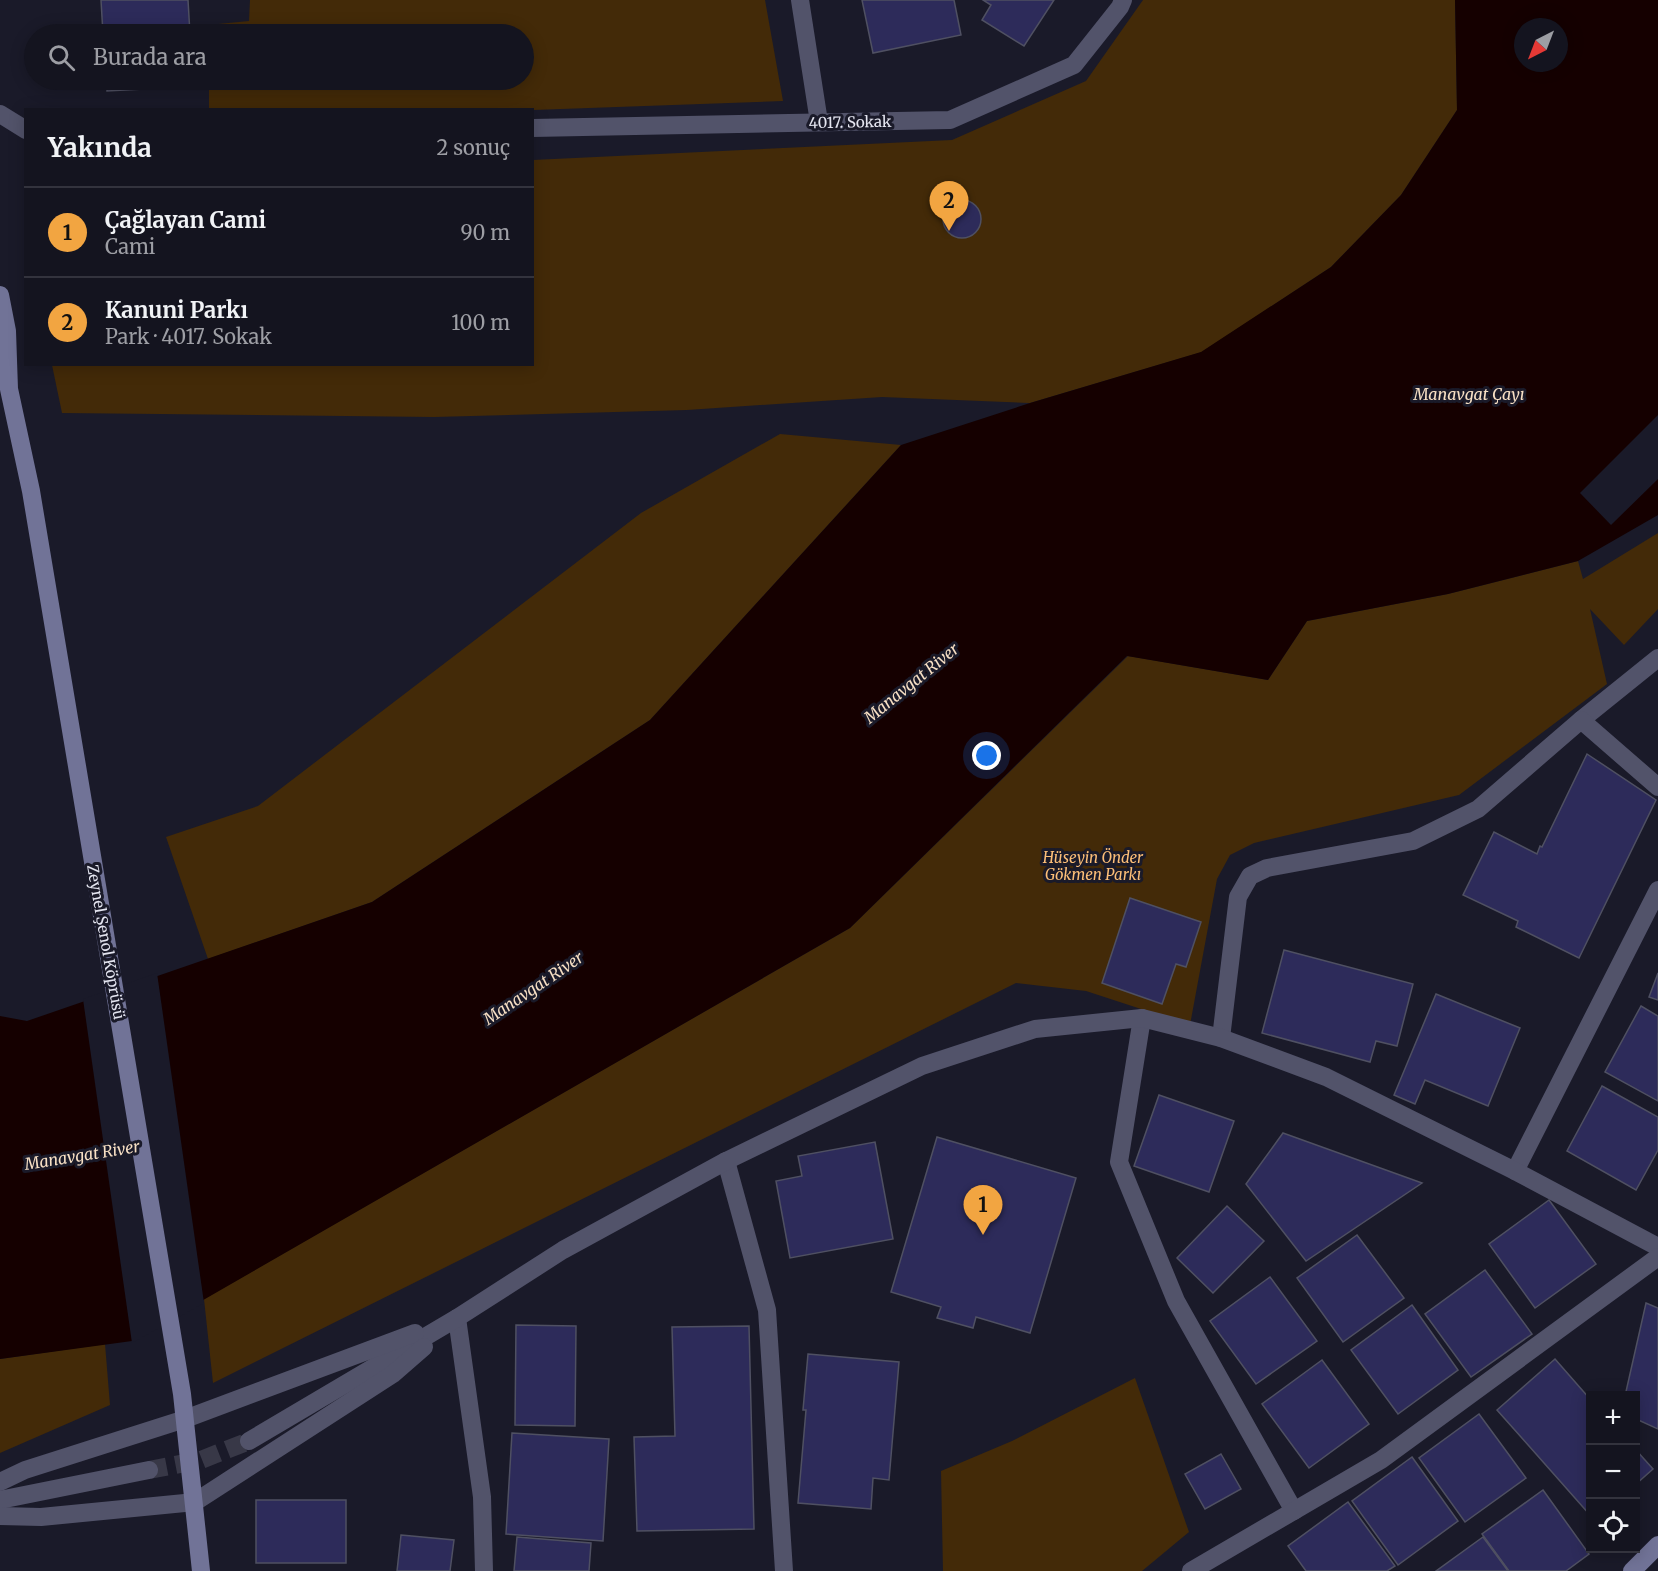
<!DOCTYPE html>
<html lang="tr">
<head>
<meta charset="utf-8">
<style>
  body { margin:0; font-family:Merriweather,serif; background:#21212c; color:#f1f3f6 }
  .controls { position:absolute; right:18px; bottom:18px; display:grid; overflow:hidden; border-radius:0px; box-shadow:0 3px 15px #0003 }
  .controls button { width:54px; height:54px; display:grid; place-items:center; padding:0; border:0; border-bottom:2px solid #33333d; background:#14141f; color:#f1f3f6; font:30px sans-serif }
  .compass { position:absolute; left:1514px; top:18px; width:54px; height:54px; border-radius:50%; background:#14141f; box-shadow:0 3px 15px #0003; rotate:222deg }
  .you { position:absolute; left:987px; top:756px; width:21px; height:21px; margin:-15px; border:4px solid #fff; border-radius:50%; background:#1a73e8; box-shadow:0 0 0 9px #1a73e833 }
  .badge { display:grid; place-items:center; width:39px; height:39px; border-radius:50%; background:#f2a541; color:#111; font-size:20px; font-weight:700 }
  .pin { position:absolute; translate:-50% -50px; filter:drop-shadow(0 2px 3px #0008) }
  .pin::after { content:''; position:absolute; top:32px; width:21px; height:18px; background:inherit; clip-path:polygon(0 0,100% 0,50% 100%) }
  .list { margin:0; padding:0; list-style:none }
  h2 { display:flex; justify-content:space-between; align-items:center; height:78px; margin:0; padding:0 24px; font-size:26px }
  h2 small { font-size:20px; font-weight:400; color:#9d9ea4 }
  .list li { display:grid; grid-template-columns:39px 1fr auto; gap:18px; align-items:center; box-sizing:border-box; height:90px; padding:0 24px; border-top:2px solid #33333d }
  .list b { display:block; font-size:22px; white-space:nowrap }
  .list p { margin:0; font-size:20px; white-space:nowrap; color:#9d9ea4 }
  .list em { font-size:20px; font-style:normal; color:#9d9ea4 }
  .icon { flex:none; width:33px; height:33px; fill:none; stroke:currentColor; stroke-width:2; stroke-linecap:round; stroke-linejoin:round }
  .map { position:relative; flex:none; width:1658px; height:1571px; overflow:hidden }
  .search { position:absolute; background:#14141f; box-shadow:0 3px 15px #0003; left:24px; top:24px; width:510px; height:66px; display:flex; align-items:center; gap:15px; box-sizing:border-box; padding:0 21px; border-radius:33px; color:#9d9ea4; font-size:22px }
  .panel { position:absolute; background:#14141f; box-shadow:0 3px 15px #0003; left:24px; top:108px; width:510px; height:258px; border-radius:0px }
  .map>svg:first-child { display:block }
  .green { fill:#432a08 }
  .water { fill:#150000; fill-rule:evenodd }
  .pier { fill:#1a1a29 }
  .building { fill:#2d2b5a; stroke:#4f5062; stroke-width:1.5 }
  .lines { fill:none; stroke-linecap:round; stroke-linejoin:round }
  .street-tunnel { stroke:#383847; stroke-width:18; stroke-dasharray:18 9; stroke-linecap:butt }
  .street { stroke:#52536a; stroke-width:18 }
  .secondary { stroke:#717397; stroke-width:18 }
  .labels { text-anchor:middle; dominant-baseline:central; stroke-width:6; stroke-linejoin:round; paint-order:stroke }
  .street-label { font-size:15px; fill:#e4e5f0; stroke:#1a1a29 }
  .park-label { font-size:15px; font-style:italic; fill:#fdbf78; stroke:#1a1a29 }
  .water-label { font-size:16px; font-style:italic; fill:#f8e0c5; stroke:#1a1a29 }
</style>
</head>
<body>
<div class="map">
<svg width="1658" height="1571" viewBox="0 0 1658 1571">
  <rect width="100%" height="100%" fill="#1a1a29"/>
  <g class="green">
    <path d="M250,0H765L783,101L533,110L209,109V80H524V34H208V25L249,21Z"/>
    <path d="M1143,0H1455L1457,110L1401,195L1331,267L1202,352L1030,403L882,397L687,410L434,417L62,413L52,365L532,364L533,160L952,140L1086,81Z"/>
    <path d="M780,434L901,445L650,720L372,902L208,959L166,837L258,806L641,513Z"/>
    <path d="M1658,533V609L1624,645L1590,609L1607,684L1459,795L1254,843L1230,855L1217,879L1190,1025L1086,991L1016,983L213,1383L204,1299L850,928L1128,656L1268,680L1307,621L1448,594L1578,561L1583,579Z"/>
    <path d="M105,1344L110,1405L0,1453V1359Z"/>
    <path d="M1135,1378L1189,1532L1142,1571H943L941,1471L1012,1441Z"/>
  </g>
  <path class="water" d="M1455,0H1658V515L1578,561L1448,594L1307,621L1268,680L1127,656L850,928L132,1341L0,1359V1016L27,1021L372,902L650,720L901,445L1030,403L1201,352L1331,267L1401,195L1457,110ZM1523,27H1559V63H1523Z"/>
  <g class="pier">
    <path d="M1658,415V479L1611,525L1580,493Z"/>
    <path d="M157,973L204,1303L132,1343L83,999Z"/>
  </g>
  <g class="building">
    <path d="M101,0H188L190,34H103Z"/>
    <path d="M862,0H954L961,35L873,53Z"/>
    <path d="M983,0H1054L1024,46L982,20L991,5Z"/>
    <path d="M107,80H180L181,87L107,91Z"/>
    <circle cx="962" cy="219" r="19"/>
    <path d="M1587,754L1656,800L1579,958L1516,927L1518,921L1463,895L1494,832L1537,854L1540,846L1542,847Z"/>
    <path d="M1130,898L1201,922L1186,967L1176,964L1162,1004L1102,983Z"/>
    <path d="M1284,950L1413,984L1397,1046L1376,1041L1370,1062L1262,1033Z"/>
    <path d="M1658,973V1000L1649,997Z"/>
    <path d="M1436,994L1520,1028L1488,1106L1425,1080L1415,1104L1394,1095Z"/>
    <path d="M1641,1006L1658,1016V1101L1605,1072Z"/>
    <path d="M1602,1086L1658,1117V1150L1636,1190L1567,1151Z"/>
    <path d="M1159,1095L1234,1121L1209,1192L1134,1166Z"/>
    <path d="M1283,1133L1422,1183L1306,1261L1246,1184Z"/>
    <path d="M937,1137L1076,1178L1030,1333L976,1317L973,1328L937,1318L941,1307L891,1292Z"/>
    <path d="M875,1142L893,1239L790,1258L776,1181L802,1176L798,1156Z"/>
    <path d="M1549,1200L1596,1264L1535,1308L1489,1244Z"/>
    <path d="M1227,1206L1264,1241L1213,1293L1177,1258Z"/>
    <path d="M1357,1235L1404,1298L1343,1342L1297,1278Z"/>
    <path d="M1485,1270L1532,1334L1471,1377L1425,1314Z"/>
    <path d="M1270,1277L1317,1341L1256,1384L1210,1321Z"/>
    <path d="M1646,1303L1658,1308V1429L1636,1419V1396H1625Z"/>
    <path d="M1412,1305L1458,1370L1398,1414L1351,1350Z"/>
    <path d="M516,1325L576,1326L575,1426L515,1425Z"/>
    <path d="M749,1326L754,1529L637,1531L634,1437L675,1436L672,1327Z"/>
    <path d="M808,1354L899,1362L889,1480L873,1478L871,1509L798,1503L806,1410H803Z"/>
    <path d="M1555,1359L1590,1399V1515L1497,1410Z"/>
    <path d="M1322,1360L1369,1424L1309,1468L1262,1404Z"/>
    <path d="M1479,1414L1526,1478L1465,1522L1419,1458Z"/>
    <path d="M512,1433L609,1439L603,1541L506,1534Z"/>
    <path d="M1636,1450L1653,1469L1636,1484Z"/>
    <path d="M1221,1454L1241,1489L1205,1509L1185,1474Z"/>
    <path d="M1412,1457L1458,1521L1398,1565L1352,1501Z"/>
    <path d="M1543,1490L1589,1554L1566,1571H1509L1482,1534Z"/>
    <rect x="256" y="1500" width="90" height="63"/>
    <path d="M1348,1502L1395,1566L1387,1571H1306L1288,1546Z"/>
    <path d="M401,1535L454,1540L450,1571H397Z"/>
    <path d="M517,1537L591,1543L589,1571H514Z"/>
    <path d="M1483,1537L1508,1571H1436Z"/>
  </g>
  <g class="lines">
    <path class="street-tunnel" d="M149,1470L201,1460L249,1441"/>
    <g class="street">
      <path d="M800,0L819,122"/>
      <path d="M0,114L26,130"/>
      <path d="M532,128L950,120L1074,65L1120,7L1123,0"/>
      <path d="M1581,720L1658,658"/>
      <path d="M1142,1018L1119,1162L1176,1301L1294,1511"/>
      <path d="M1221,1038L1238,897L1250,876L1267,868L1413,841L1478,809L1581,720L1658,787"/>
      <path d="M726,1161L767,1310L784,1571"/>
      <path d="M1515,1171L1658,890"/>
      <path d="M457,1318L482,1497L484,1571"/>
      <path d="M249,1441L457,1318L563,1250L726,1161L922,1066L1035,1029L1142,1018L1221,1038L1326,1077L1515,1171L1658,1247"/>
      <path d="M0,1482L25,1470L185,1419L415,1333"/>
      <path d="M0,1500L149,1470"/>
      <path d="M0,1516L41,1517L195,1502L393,1374L424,1347"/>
      <path d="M1191,1571L1381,1460L1658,1257"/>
    </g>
    <g class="secondary">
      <path d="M0,295L7,331L9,389L31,491L182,1394L201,1571"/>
      <path d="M1632,1571L1658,1545"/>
    </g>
  </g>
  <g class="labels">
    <g class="street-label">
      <text transform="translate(850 122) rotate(-1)">4017. Sokak</text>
      <text transform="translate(106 942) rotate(80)">Zeynel Şenol Köprüsü</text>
    </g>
    <g class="park-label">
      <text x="1093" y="857">Hüseyin Önder<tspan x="1093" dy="17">Gökmen Parkı</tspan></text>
    </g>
    <g class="water-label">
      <text x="1469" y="394">Manavgat Çayı</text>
      <text transform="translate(911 683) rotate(-39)">Manavgat River</text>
      <text transform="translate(533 988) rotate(-34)">Manavgat River</text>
      <text transform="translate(82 1155) rotate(-9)">Manavgat River</text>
    </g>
  </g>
</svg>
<div class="controls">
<button>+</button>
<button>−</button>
<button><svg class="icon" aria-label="locate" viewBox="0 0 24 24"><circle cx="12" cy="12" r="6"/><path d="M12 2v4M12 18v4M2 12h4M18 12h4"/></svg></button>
</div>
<svg class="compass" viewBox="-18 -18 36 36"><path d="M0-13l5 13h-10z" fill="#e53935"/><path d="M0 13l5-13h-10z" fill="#9d9ea4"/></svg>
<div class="you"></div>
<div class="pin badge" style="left:983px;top:1235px">1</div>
<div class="pin badge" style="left:949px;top:231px">2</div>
<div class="search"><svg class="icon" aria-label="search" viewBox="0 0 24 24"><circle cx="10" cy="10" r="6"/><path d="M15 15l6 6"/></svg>Burada ara</div>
<section class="panel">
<h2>Yakında<small>2 sonuç</small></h2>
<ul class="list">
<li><span class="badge">1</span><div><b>Çağlayan Cami</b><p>Cami</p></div><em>90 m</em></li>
<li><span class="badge">2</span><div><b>Kanuni Parkı</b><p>Park · 4017. Sokak</p></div><em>100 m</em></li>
</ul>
</section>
</div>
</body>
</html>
